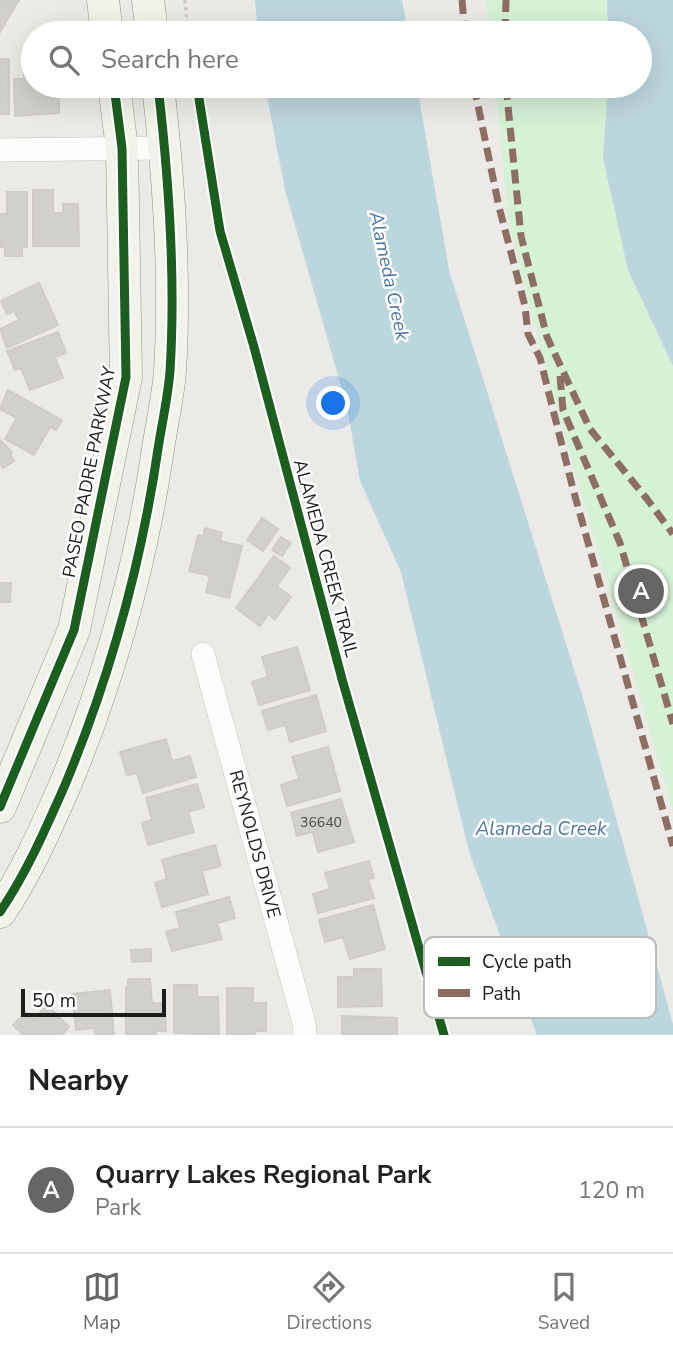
<!DOCTYPE html>
<html lang="en">
<head>
<meta charset="utf-8">
<style>
  body { margin:0; font-family:"Nunito Sans",sans-serif; background:#f2f2f2; color:#222 }
  .scale { position:absolute; left:21px; bottom:18px; width:145px; box-sizing:border-box; padding-left:7px; border:4px solid #1d1d1d; border-top:0; font-size:19px; line-height:24px; white-space:nowrap; color:#1d1d1d; -webkit-text-stroke:5px #fff; paint-order:stroke }
  .you { position:absolute; left:334px; top:404px; width:24px; height:24px; margin:-18px; border:5px solid #fff; border-radius:50%; background:#1a73e8; box-shadow:0 0 0 10px #1a73e833 }
  .badge { display:grid; place-items:center; width:46px; height:46px; border-radius:50%; background:#656563; color:#fff; font-size:23px; font-weight:700 }
  .pin { position:absolute; translate:-50% -50%; border:4px solid #fff; box-shadow:0 2px 7px #0006 }
  .list { margin:0; padding:0; list-style:none }
  h2 { display:flex; justify-content:space-between; align-items:center; height:91px; margin:0; padding:0 28px; font-size:30px }
  h2 small { font-size:23px; font-weight:400; color:#767676 }
  .list li { display:grid; grid-template-columns:46px 1fr auto; gap:21px; align-items:center; box-sizing:border-box; height:126px; padding:0 28px; border-top:2px solid #e0e0e0 }
  .list b { display:block; font-size:26px; white-space:nowrap }
  .list p { margin:0; font-size:23px; white-space:nowrap; color:#767676 }
  .list em { font-size:23px; font-style:normal; color:#767676 }
  .icon { flex:none; width:38px; height:38px; fill:none; stroke:currentColor; stroke-width:2; stroke-linecap:round; stroke-linejoin:round }
  .map { position:relative; flex:none; width:673px; height:1035px; overflow:hidden }
  .search { position:absolute; background:#fff; box-shadow:0 7px 28px #0002; left:21px; right:21px; top:21px; height:77px; display:flex; align-items:center; gap:18px; box-sizing:border-box; padding:0 24px; border-radius:38px; color:#767676; font-size:26px }
  .sheet { height:217px; background:#fff }
  nav { display:flex; justify-content:space-around; align-items:center; box-sizing:border-box; height:98px; border-top:2px solid #e0e0e0; background:#fff; font-size:19px; color:#767676 }
  nav a { display:grid; justify-items:center; gap:4px }
  nav .on { color:#656563 }
  .map>svg:first-child { display:block }
  .park { fill:#d5f1d6 }
  .water { fill:#bcd6dd }
  .building { fill:#d2d0cd; stroke:#cfccc8; stroke-width:2 }
  .lines { fill:none; stroke-linecap:round; stroke-linejoin:round }
  .street-casing { stroke:#c4c4c2; stroke-width:24 }
  .secondary-casing { stroke:#93947f; stroke-width:33 }
  .path { stroke:#d5c9c6; stroke-width:3.5; stroke-dasharray:3.5 3.5; stroke-linecap:butt }
  .street { stroke:#fcfcfb; stroke-width:23 }
  .secondary { stroke:#f2f2ea; stroke-width:32 }
  .quiet { stroke:#8d6e63; stroke-width:7; stroke-dasharray:14 7; stroke-linecap:butt }
  .cycleway-casing { stroke:#fff; stroke-width:13 }
  .cycleway { stroke:#1b5e20; stroke-width:9 }
  .labels { text-anchor:middle; dominant-baseline:central; stroke-width:5; stroke-linejoin:round; paint-order:stroke }
  .number-label { font-size:14px; fill:#4a4a49 }
  .street-label { font-size:18px; fill:#1d1d1d; stroke:#fff }
  .water-label { font-size:19px; font-style:italic; fill:#4d75a0; stroke:#fff }
  .key { fill:#fff; stroke:#bbb; stroke-width:2 }
  .key-label { font-size:19px; fill:#1d1d1d }
</style>
</head>
<body>
<div class="map">
<svg width="673" height="1035" viewBox="0 0 673 1035">
  <rect width="100%" height="100%" fill="#eceae6"/>
  <path class="park" d="M486,0H673V811L546,371L509,223L495,86H640V33H489Z"/>
  <g class="water">
    <path d="M255,0H402L408,33H258Z"/>
    <path d="M607,0H673V366L628,270L603,158L608,86H640V33H608Z"/>
    <path d="M265,86H417L449,270L583,698L673,1024V1035H537L469,852L401,572L360,481L347,407L285,190Z"/>
  </g>
  <g class="building">
    <path d="M0,0H19L0,32Z"/>
    <rect x="0" y="59" width="9" height="55"/>
    <path d="M24,62H33V86H59V113L15,116L14,79H24Z"/>
    <path d="M33,190H53V213H63V204H78L79,246H33Z"/>
    <path d="M7,192H27V247H22V256H5V247H0V214H7Z"/>
    <path d="M39,283L58,325L7,348L0,329L19,320L14,311L7,314L1,301Z"/>
    <path d="M58,332L66,353L55,357L63,378L30,390L21,368L15,370L7,351Z"/>
    <path d="M8,390L62,420L56,430L50,427L34,455L5,439L17,418L0,409Z"/>
    <path d="M0,440L12,452L10,454L14,461L3,468L0,463Z"/>
    <path d="M262,518L278,529L263,551L247,540Z"/>
    <path d="M205,528L222,533L220,541L242,546L229,598L206,592L210,576L189,571L198,535L203,537Z"/>
    <path d="M281,537L291,543L282,556L272,550Z"/>
    <path d="M274,556L290,568L277,586L291,597L275,619L268,614L260,626L236,608Z"/>
    <path d="M0,583H11L10,602H0Z"/>
    <path d="M297,647L310,690L259,705L252,682L268,677L262,657Z"/>
    <path d="M316,695L326,731L290,742L285,725L268,730L262,711Z"/>
    <path d="M166,739L172,761L190,756L196,777L143,793L137,773L127,775L120,752Z"/>
    <path d="M328,747L340,791L287,806L281,785L299,779L292,757Z"/>
    <path d="M197,784L204,807L188,812L194,832L148,845L142,823L152,820L146,798Z"/>
    <path d="M341,799L354,842L318,852L313,832L297,836L291,813Z"/>
    <path d="M215,845L221,866L202,871L208,894L162,907L155,883L167,879L162,860Z"/>
    <path d="M369,861L374,878L368,879L374,898L318,913L313,894L330,889L325,873Z"/>
    <path d="M229,897L235,918L217,923L222,939L172,951L166,932L180,928L176,912Z"/>
    <path d="M373,905L385,949L350,959L343,937L325,942L319,920Z"/>
    <path d="M151,949V961L132,962L131,950Z"/>
    <path d="M354,969H381L382,1006L338,1007V977H354Z"/>
    <path d="M128,979H150L152,1003L165,1004L166,1031H156V1035H126V987H128Z"/>
    <path d="M174,985H197V997H218L219,1035L174,1033Z"/>
    <path d="M227,988H253V1003H266V1031H256L255,1035H227Z"/>
    <path d="M110,990L114,1035H95L94,1028L76,1030L72,994Z"/>
    <path d="M47,1005L69,1027L62,1035H23L13,1025L26,1012L33,1020Z"/>
    <path d="M342,1016L397,1018V1035H342Z"/>
  </g>
  <g class="lines">
    <g class="street-casing">
      <g id="street">
        <path d="M0,150L165,148"/>
        <path d="M203,654L304,1023L305,1035"/>
      </g>
    </g>
    <g class="secondary-casing">
      <g id="secondary">
        <path d="M103,0L107,33"/>
        <path d="M148,0L152,33"/>
        <path d="M0,807L74,630L126,377L122,148L114,86"/>
        <path d="M0,912C27,872 46,828 65,785C110,677 141,565 158,449C162,423 168,397 170,371C176,276 169,180 158,86"/>
      </g>
    </g>
    <g class="path">
      <path d="M185,0L188,33"/>
      <path d="M197,86L220,231L254,347L342,679L444,1035"/>
    </g>
    <use href="#street" class="street"/>
    <use href="#secondary" class="secondary"/>
    <g class="quiet">
      <path d="M462,0L465,33"/>
      <path d="M505,33L506,0"/>
      <path d="M474,86L499,207L525,306L528,334L540,358L573,489L673,846"/>
      <path d="M506,86L521,236L547,337L590,429L647,499L673,534"/>
      <path d="M560,376L563,410L620,543L673,724"/>
    </g>
    <g class="cycleway-casing">
      <g id="cycleway">
        <path d="M197,86L220,231L254,347L342,679L444,1035"/>
        <path d="M0,807L74,630L126,377L122,148L114,86"/>
        <path d="M0,912C27,872 46,828 65,785C110,677 141,565 158,449C162,423 168,397 170,371C176,276 169,180 158,86"/>
      </g>
    </g>
    <use href="#cycleway" class="cycleway"/>
  </g>
  <g class="labels">
    <g class="number-label">
      <text x="321" y="822">36640</text>
    </g>
    <g class="street-label">
      <text transform="translate(89 472) rotate(-79)">PASEO PADRE PARKWAY</text>
      <text transform="translate(326 558) rotate(75)">ALAMEDA CREEK TRAIL</text>
      <text transform="translate(255 844) rotate(75)">REYNOLDS DRIVE</text>
    </g>
    <g class="water-label">
      <text transform="translate(389 276) rotate(78)">Alameda Creek</text>
      <text x="541" y="829">Alameda Creek</text>
    </g>
  </g>
  <rect x="424" y="937" width="232" height="81" rx="10" class="key"/>
  <rect x="438" y="957" width="32" height="9" fill="#1b5e20"/>
  <rect x="438" y="989" width="32" height="8" fill="#8d6e63"/>
  <g class="key-label">
    <text x="482" y="968">Cycle path</text>
    <text x="482" y="1000">Path</text>
  </g>
</svg>
<div class="scale">50 m</div>
<div class="you"></div>
<div class="pin badge" style="left:641px;top:591px">A</div>
<div class="search"><svg class="icon" aria-label="search" viewBox="0 0 24 24"><circle cx="10" cy="10" r="6"/><path d="M15 15l6 6"/></svg>Search here</div>
</div>
<section class="sheet">
<h2>Nearby<small></small></h2>
<ul class="list">
<li><span class="badge">A</span><div><b>Quarry Lakes Regional Park</b><p>Park</p></div><em>120 m</em></li>
</ul>
</section>
<nav>
<a class="on"><svg class="icon" aria-label="map" viewBox="0 0 24 24"><path d="M3 6l6-2 6 2 6-2v14l-6 2-6-2-6 2zM9 4v14M15 6v14"/></svg>Map</a>
<a><svg class="icon" aria-label="directions" viewBox="0 0 24 24"><path d="M12 3l9 9-9 9-9-9zM9 14v-3h6M13 9l2 2-2 2"/></svg>Directions</a>
<a><svg class="icon" aria-label="saved" viewBox="0 0 24 24"><path d="M7 4h10v16l-5-4-5 4z"/></svg>Saved</a>
</nav>
</body>
</html>
